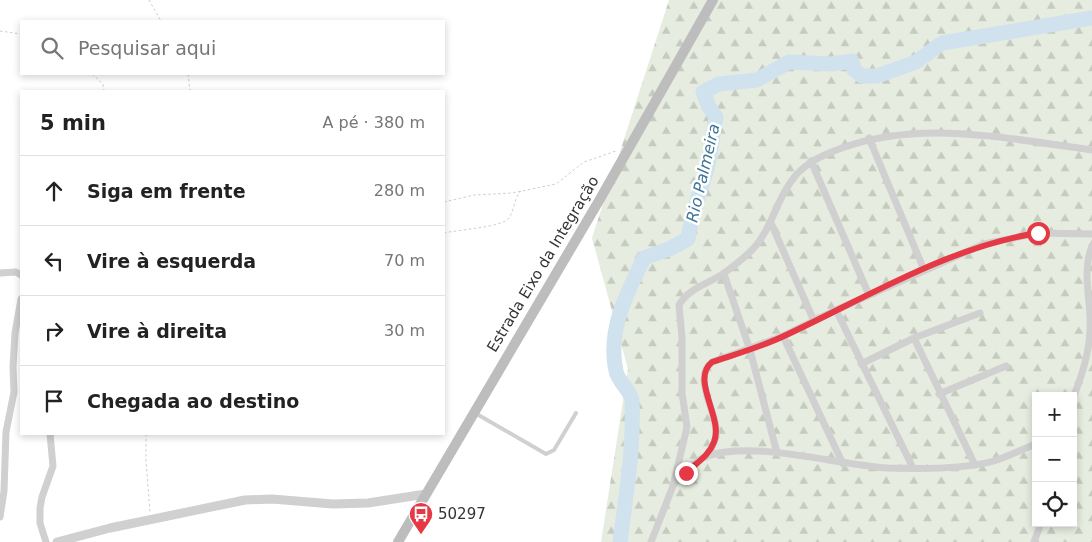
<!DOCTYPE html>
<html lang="pt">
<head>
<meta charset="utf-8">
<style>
  body { margin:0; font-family:"DejaVu Sans",sans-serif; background:#f2f2f2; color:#222 }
  .controls { position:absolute; right:15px; bottom:15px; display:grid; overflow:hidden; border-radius:0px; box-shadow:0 2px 8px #0003 }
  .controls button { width:45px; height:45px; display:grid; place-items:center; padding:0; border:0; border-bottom:1px solid #e0e0e0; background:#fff; color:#222; font:25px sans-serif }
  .stop { position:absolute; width:15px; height:15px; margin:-11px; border:4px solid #e63946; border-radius:50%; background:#fff }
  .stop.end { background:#e63946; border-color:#fff; box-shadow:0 1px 5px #0008 }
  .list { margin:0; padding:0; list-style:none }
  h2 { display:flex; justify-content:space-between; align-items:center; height:65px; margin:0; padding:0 20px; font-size:21px }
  h2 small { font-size:16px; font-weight:400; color:#767676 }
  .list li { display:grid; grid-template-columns:32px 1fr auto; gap:15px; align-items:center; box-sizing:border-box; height:70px; padding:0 20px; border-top:1px solid #e0e0e0 }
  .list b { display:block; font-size:19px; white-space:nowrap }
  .list em { font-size:16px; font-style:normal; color:#767676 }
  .icon { flex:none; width:28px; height:28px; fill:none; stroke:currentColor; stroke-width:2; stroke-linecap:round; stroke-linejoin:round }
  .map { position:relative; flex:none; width:1092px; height:542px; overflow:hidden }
  .search { position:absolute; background:#fff; box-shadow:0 2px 8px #0003; left:20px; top:20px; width:425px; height:55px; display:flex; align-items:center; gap:12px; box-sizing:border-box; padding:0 18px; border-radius:0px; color:#767676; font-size:19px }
  .panel { position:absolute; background:#fff; box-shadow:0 2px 8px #0003; left:20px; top:90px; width:425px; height:345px; border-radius:0px }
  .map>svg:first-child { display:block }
  .forest { fill:url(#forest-firs); fill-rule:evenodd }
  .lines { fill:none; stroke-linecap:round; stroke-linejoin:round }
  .river { stroke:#cfe2ee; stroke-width:15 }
  .path { stroke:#cdcdcd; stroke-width:1; stroke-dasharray:2.5 2.5; stroke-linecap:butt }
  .service { stroke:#d0d0d0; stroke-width:4 }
  .minor { stroke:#d0d0d0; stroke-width:7 }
  .tertiary { stroke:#d0d0d0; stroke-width:9 }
  .secondary { stroke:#bdbdbd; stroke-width:10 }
  .route { stroke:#e63946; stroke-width:6 }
  .labels { text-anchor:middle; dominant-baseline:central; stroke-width:5; stroke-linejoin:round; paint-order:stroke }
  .street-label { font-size:15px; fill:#333; stroke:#fff }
  .poi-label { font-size:15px; fill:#333; stroke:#fff; text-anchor:start }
  .water-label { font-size:16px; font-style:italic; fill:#3f7597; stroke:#fff }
</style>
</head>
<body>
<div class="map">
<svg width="1092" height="542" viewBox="0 0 1092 542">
  <defs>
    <pattern id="forest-firs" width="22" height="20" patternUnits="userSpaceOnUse" patternTransform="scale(1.25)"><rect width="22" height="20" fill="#e6ecdf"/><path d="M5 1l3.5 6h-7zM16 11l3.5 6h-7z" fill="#c6cbc0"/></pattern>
  </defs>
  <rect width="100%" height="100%" fill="#fff"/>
  <path class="forest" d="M669,0H1092V542H601L628,369L592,238ZM1036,396H1073V523H1036Z"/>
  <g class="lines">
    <path class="river" d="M620,542C626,495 634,448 632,401C631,390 618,382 616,371C607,330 627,293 644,258L669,249L688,239L692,217L708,165L716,117L709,107L703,92L719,84L757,80L789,62L832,64L852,61L854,70L862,76H877L916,62L942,43L1092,18"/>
    <g class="path">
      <path d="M149,0L161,21"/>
      <path d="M0,31L21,34"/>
      <path d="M92,74L103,84L104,91"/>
      <path d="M188,74L190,91"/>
      <path d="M444,202L474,195L512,193L556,184L584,162L616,151"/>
      <path d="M444,233C457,230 501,227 508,219C515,211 513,199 521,191"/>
      <path d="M146,434V461L150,512"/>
    </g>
    <path class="service" d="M475,413L546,454L554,450L576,413"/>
    <g class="minor">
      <path d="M869,138L924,270"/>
      <path d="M811,161L869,295"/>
      <path d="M771,223L814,321"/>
      <path d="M0,273L16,272L21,275"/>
      <path d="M724,274L750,350L777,453"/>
      <path d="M836,310L913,468"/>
      <path d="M783,336L843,464"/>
      <path d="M914,338L975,465"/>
      <path d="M861,364L914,338L980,313"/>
      <path d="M939,394L1006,366"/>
      <path d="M1073,398C1082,376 1089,354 1090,331C1092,303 1081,273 1092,246"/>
      <path d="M706,457C710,450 715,444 716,436C719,413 691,379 712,362L783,336L836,310L984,244L1038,233L1092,234"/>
      <path d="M673,485C682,476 694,460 707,456C756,440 836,465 888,468C918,469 965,469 994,461C1008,457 1022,449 1036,444"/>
      <path d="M0,517L4,491L6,432L14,392L13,367L15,333L21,299"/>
      <path d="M46,542L40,523V508L42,497L53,466L50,434"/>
      <path d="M651,542L673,486L687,427L682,393V338L679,305C688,288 709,284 724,273C734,266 745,257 753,249C773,227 777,196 797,174C809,161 825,154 842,148C922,119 1010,139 1092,150"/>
      <path d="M1034,542L1041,523"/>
    </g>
    <path class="tertiary" d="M57,542L110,528L245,500L272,499L333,504L368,503L426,494"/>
    <path class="secondary" d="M398,542L600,199L713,0"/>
  </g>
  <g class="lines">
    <path class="route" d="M686,473C696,463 709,456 714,442C724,418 690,380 712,362C736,354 761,347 784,336C866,298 948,247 1038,233"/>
  </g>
  <defs>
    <g id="bus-pin" transform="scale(1.25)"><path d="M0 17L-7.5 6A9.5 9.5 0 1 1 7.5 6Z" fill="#e63946" stroke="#fff"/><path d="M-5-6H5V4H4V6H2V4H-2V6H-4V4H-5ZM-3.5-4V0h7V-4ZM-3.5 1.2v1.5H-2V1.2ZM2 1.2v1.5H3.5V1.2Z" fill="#fff"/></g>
  </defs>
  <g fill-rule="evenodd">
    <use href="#bus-pin" x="421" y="514"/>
  </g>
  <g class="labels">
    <g class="street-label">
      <text transform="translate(543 264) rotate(-59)">Estrada Eixo da Integração</text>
    </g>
    <g class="poi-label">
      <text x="438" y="514">50297</text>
    </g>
    <g class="water-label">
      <text transform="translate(703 173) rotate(-77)">Rio Palmeira</text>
    </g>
  </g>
</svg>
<div class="controls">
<button>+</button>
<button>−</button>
<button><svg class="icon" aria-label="locate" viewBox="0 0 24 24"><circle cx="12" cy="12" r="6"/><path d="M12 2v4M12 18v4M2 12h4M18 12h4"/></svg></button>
</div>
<div class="stop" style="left:1038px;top:233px"></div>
<div class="stop end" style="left:686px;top:473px"></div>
<div class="search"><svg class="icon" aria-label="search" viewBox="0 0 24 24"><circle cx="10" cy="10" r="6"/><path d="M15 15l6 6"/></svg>Pesquisar aqui</div>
<section class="panel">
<h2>5 min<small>A pé · 380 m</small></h2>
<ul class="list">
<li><svg class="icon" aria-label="ahead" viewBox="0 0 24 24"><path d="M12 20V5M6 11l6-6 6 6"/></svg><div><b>Siga em frente</b></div><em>280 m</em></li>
<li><svg class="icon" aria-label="left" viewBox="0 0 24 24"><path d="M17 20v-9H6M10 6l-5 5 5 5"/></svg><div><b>Vire à esquerda</b></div><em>70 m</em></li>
<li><svg class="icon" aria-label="right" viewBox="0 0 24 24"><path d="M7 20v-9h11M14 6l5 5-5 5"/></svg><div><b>Vire à direita</b></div><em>30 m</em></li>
<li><svg class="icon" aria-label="arrive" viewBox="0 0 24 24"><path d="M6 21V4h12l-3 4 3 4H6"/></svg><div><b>Chegada ao destino</b></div></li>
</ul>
</section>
</div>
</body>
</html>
